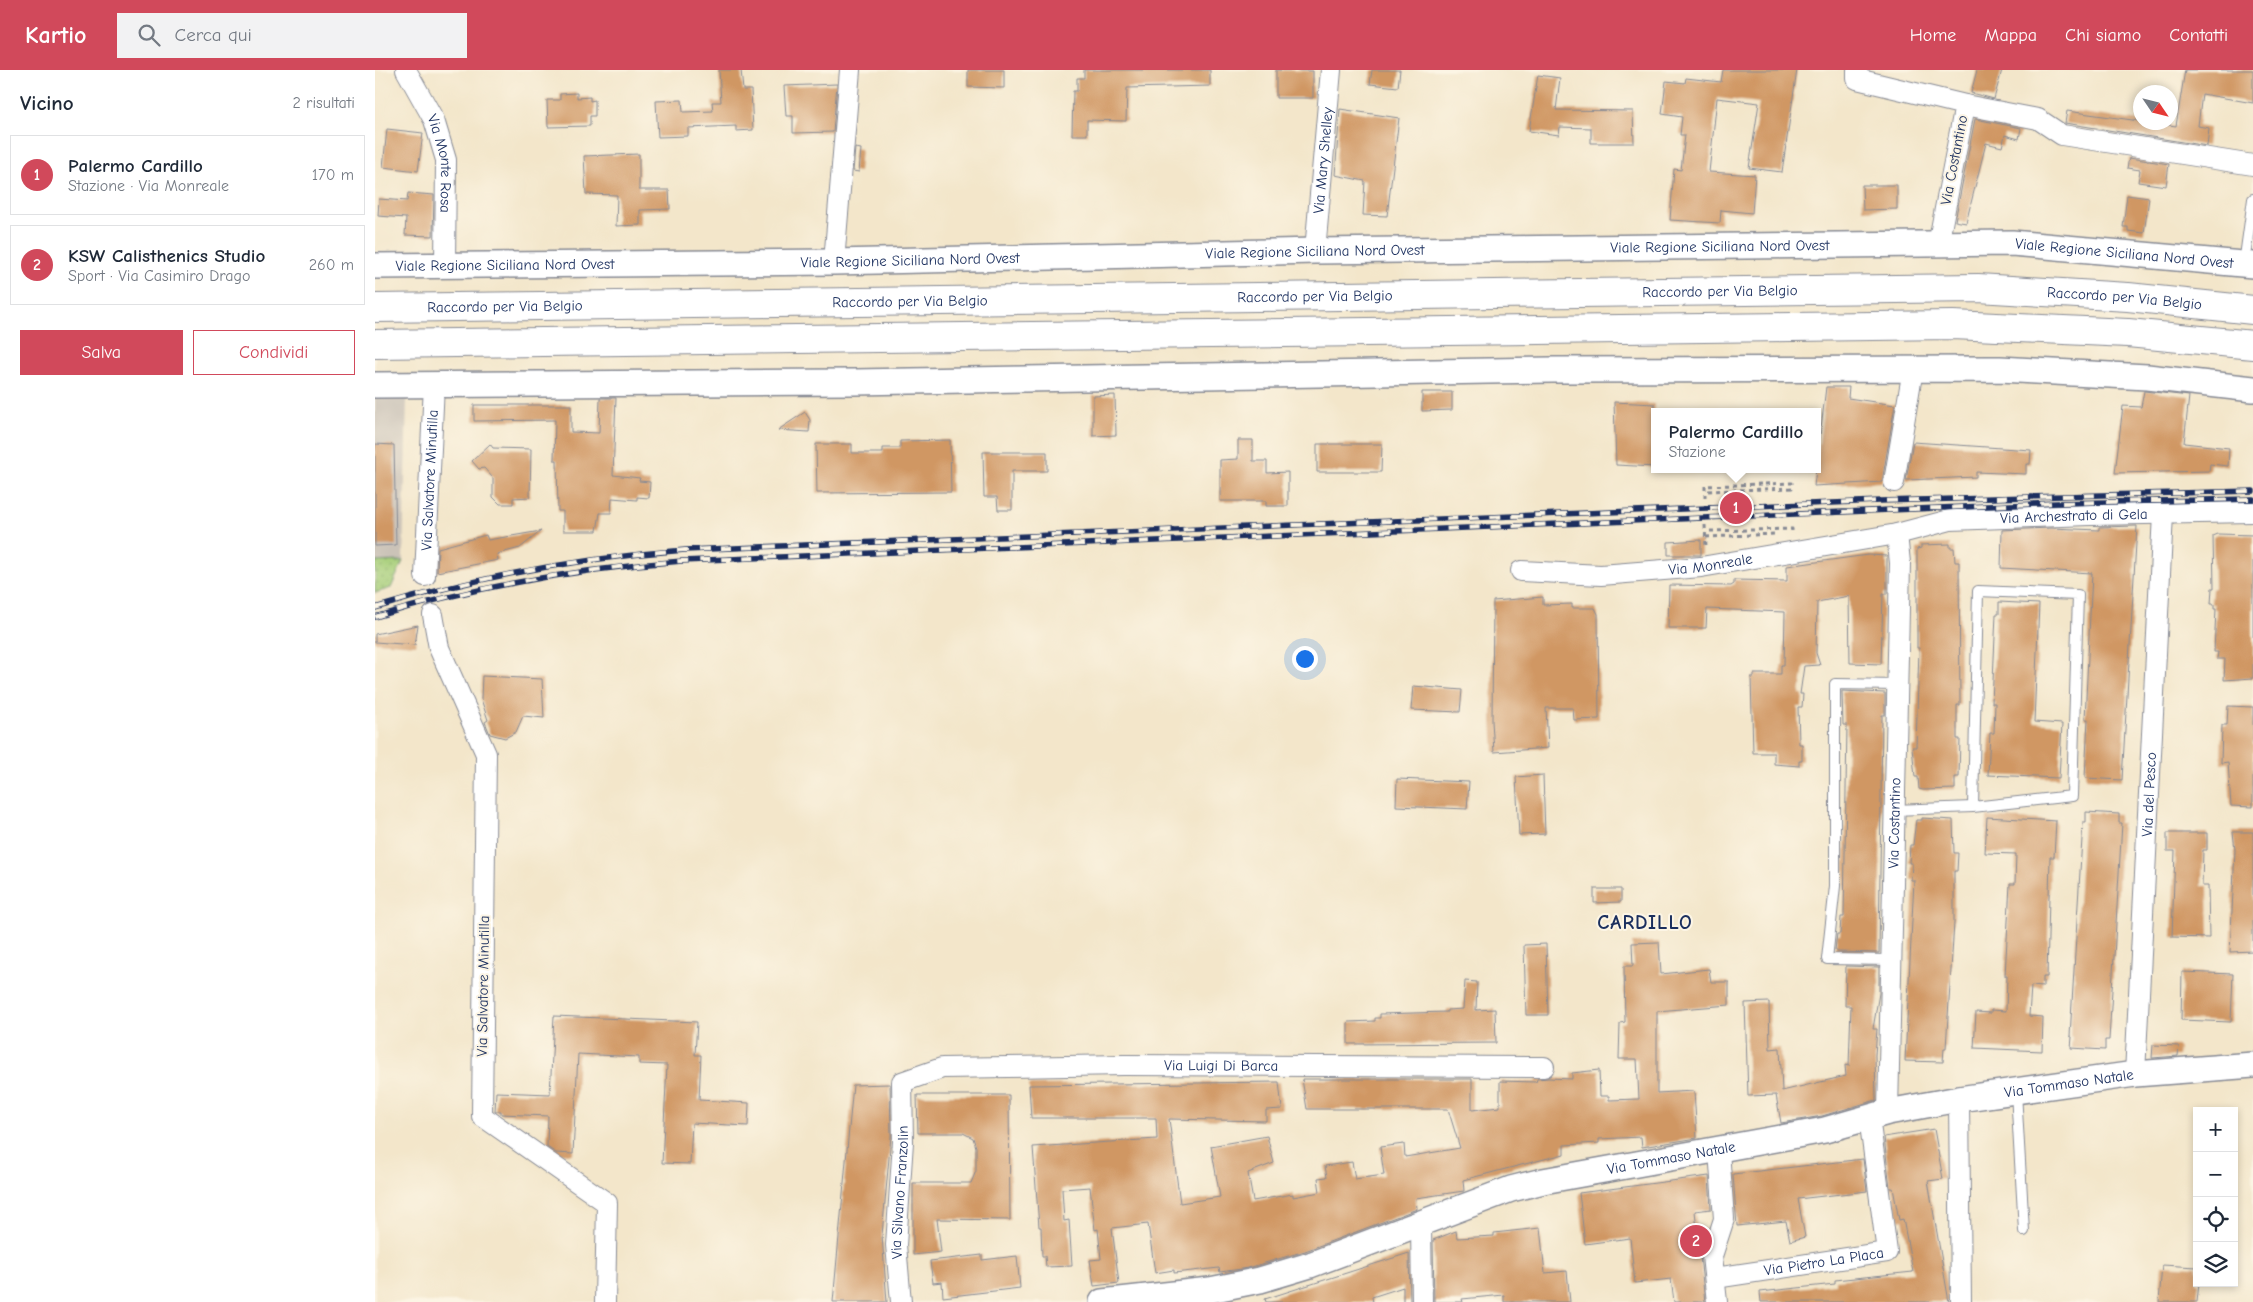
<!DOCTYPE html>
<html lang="it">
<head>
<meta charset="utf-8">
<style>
  body { margin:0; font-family:"Comic Neue",sans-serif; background:#f2f2f3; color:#1f2937 }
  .controls { position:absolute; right:15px; bottom:15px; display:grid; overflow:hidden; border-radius:0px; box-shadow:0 2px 8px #0003 }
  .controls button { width:45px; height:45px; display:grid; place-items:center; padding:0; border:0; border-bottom:1px solid #e0e1e3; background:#fff; color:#1f2937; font:25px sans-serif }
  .compass { position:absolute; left:1758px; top:15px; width:45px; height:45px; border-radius:50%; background:#fff; box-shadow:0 2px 8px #0003; rotate:125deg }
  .you { position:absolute; left:929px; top:588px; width:18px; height:18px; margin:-12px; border:4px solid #fff; border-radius:50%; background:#1a73e8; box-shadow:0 0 0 8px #1a73e833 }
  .badge { display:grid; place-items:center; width:32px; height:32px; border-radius:50%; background:#d1495b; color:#fff; font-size:16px; font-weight:700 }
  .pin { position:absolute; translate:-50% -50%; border:2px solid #fff; box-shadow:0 1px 5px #0006 }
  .popup { position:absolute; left:1276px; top:338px; width:170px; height:65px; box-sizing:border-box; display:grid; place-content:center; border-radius:0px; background:#fff; filter:drop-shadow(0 1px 4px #0005); font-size:16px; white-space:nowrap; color:#747a83 }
  .popup b { font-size:19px; color:#1f2937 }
  .popup::after { content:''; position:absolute; left:50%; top:100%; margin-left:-10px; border:10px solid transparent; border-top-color:#fff }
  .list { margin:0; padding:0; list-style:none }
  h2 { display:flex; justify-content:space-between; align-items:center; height:65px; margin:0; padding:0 20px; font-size:21px }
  h2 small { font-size:16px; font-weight:400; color:#747a83 }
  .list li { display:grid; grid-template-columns:32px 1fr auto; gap:15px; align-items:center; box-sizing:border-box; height:80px; margin:0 10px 10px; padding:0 10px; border:1px solid #e0e1e3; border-radius:0px }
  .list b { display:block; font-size:19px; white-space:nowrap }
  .list p { margin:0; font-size:16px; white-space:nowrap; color:#747a83 }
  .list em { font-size:16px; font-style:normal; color:#747a83 }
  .actions { display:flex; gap:10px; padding:15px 20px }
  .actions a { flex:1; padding:11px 0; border:1px solid #d1495b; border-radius:0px; text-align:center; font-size:18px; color:#d1495b }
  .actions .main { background:#d1495b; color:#fff }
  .icon { flex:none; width:28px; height:28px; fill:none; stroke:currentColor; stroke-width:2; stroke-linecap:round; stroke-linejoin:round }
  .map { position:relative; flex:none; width:1878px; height:1232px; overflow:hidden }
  header { display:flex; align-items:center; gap:30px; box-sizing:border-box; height:70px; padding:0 25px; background:#d1495b; color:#fff }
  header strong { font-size:24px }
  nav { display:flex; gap:28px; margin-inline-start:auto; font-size:18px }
  .search { width:350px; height:45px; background:#f2f2f3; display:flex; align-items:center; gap:12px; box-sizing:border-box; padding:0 18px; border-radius:0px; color:#747a83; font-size:19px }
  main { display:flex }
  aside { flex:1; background:#fff }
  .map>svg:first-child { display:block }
  .industrial { fill:#cbc3b8 }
  .grass { fill:url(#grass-dots); stroke:#617f6c }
  .building { fill:#d09763 }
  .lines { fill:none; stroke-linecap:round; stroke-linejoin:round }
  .service-casing { stroke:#878a94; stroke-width:12 }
  .minor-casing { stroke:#878a94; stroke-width:22 }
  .tertiary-casing { stroke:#878a94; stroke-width:28 }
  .motorway-casing { stroke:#878a94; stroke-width:30 }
  .path { stroke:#878a94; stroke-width:3; stroke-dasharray:4 4; stroke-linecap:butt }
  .service { stroke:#fff; stroke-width:10 }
  .minor { stroke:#fff; stroke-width:20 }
  .tertiary { stroke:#fff; stroke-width:25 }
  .motorway { stroke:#fff; stroke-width:28 }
  .rail-casing { stroke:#1b2f5e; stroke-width:5.5 }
  .rail { stroke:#fcf5e5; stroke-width:4; stroke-dasharray:11; stroke-linecap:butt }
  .labels { text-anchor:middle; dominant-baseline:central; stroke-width:4; stroke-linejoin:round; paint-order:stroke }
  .street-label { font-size:15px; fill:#1b2f5e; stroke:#fcf5e5 }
  .district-label { font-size:20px; font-weight:bold; letter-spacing:1px; fill:#1b2f5e; stroke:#fcf5e5 }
</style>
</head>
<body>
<header>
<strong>Kartio</strong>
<div class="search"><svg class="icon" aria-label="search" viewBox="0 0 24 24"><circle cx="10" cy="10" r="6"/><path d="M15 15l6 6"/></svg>Cerca qui</div>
<nav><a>Home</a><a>Mappa</a><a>Chi siamo</a><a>Contatti</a></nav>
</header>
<main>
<aside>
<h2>Vicino<small>2 risultati</small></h2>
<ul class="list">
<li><span class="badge">1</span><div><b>Palermo Cardillo</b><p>Stazione · Via Monreale</p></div><em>170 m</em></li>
<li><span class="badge">2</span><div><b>KSW Calisthenics Studio</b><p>Sport · Via Casimiro Drago</p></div><em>260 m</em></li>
</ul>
<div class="actions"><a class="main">Salva</a><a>Condividi</a></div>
</aside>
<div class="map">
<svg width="1878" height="1232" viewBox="0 0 1878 1232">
  <defs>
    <pattern id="grass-dots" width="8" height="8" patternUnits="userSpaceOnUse" patternTransform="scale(1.25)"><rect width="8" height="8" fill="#a7cf7a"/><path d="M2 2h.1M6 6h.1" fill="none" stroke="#8fb26c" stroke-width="1.8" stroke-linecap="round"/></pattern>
  </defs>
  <rect width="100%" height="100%" fill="#fcf5e5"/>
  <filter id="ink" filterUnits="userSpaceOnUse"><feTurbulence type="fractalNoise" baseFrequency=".02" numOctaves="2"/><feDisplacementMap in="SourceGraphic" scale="10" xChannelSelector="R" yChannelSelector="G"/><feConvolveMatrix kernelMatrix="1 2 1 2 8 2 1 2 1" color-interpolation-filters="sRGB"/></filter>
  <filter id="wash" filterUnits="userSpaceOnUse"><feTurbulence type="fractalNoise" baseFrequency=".0096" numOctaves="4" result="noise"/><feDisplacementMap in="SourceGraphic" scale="20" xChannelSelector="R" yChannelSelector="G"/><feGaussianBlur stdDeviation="1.12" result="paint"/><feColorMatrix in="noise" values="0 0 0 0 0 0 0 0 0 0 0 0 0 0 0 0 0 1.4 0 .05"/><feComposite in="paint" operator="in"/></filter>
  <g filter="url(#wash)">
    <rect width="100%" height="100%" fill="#f3e6ca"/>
    <path class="industrial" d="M0,326L32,327L28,491L0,492Z"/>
    <path class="grass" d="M28,491L16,518L0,523V492Z"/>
    <g id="blocks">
      <g class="building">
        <path d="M344,0H366L368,20H376L378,60L361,61V56L313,58V66L283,67L281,31L307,30L308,42L338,41L337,32H346Z"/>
        <path d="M593,0H629V18L593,17Z"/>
        <path d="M709,0H835V16L752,18L751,51L712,50V65H697L698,21H702V8H709Z"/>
        <path d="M901,0L938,1V28H901Z"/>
        <path d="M997,0H1025L1023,17L995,14Z"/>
        <path d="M1348,0H1422L1407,102L1374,98L1384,33L1342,28L1334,102L1380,105L1377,143L1346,140L1345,153L1295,150L1299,99L1306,100L1310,65H1305L1307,47L1287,44L1291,11L1310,13L1311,8L1346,12Z"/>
        <path d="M1602,0H1627L1619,29L1596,23Z"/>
        <path d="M1810,0H1878V33L1827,24L1823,56L1834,58L1832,76L1690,53L1692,41L1801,56Z"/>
        <path d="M1163,5L1185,8L1181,40L1258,41L1259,73H1216V58L1185,57L1184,65L1154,61Z"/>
        <path d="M462,14L458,62L418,63V46H411L409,16Z"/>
        <path d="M202,23V28L215,27V31L220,30V46H215V56L173,57L172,30H185V24Z"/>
        <path d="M965,39L1024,48L1012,146L988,145L990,111L960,105Z"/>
        <path d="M1600,49L1646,58L1644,69L1630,65L1627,77L1611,73L1591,153L1580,151Z"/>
        <path d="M12,59L48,63L43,101L8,97Z"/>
        <path d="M480,78L486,79L484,102L478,101Z"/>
        <path d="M264,84V120H294L295,139L265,140V155L241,156L242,125L211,124L209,86Z"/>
        <path d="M1754,88L1794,94L1791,116L1763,112L1765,100L1752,98Z"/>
        <path d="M1487,115H1522V139L1488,140Z"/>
        <path d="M33,123L59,125L58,166L30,165L31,148L3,146L4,129L32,131Z"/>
        <path d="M1752,125L1774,128L1769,163L1753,161V157H1748Z"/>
        <path d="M1451,317H1474L1473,328L1520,335L1507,412L1439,416Z"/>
        <path d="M1769,321L1814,326L1809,373L1854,378L1853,396L1835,394L1834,401L1740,403L1748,336L1766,337Z"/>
        <path d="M1047,322H1077V340L1047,341Z"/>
        <path d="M740,325L741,365L718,366V326Z"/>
        <path d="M225,328H241L238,405L265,408L264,411L275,412L274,428L262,427V430L237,428L236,443H225L222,461H188V441H183L182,390H179L180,350L99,351V335H196V362L224,363Z"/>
        <path d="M1239,332L1280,334V397L1241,395Z"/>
        <path d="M430,342L435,350L434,362L403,360Z"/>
        <path d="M575,370L576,422L442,423L441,374H477V383H508V378H525V371Z"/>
        <path d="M863,370H878V391H892V403L913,402V436H891V431H845V390L863,389Z"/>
        <path d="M1538,372L1656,380L1655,394H1651V404L1601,402V407L1531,410Z"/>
        <path d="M0,374L19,375L21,475L0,476Z"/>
        <path d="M115,374L118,378L156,379L155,427L138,428V434H125L118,427V408L109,398L104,399L97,391Z"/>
        <path d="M942,374H1007L1006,402H942Z"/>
        <path d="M608,382H672V401H637V440H623L622,427H609Z"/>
        <path d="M1762,456L1747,710L1710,708L1713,649H1710L1717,503L1626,498L1627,460L1676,458L1724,460V457Z"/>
        <path d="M166,461L145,478L122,484L123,490L62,502L63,478L111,465L113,470Z"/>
        <path d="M1843,464L1878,465V608L1849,610L1850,589H1842L1843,582H1839L1841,539H1839V534H1836L1837,518H1839L1838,466Z"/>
        <path d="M1326,470V485H1293V472Z"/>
        <path d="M1575,474V478H1579L1580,492H1584L1585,635H1582V669H1585L1584,707H1580V719L1548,720L1544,719L1543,707H1540L1537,677H1541L1544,578H1542V479L1546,478V475Z"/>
        <path d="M1493,485L1512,486V524H1508L1506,594L1475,593L1474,526L1442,532L1441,583L1445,595L1429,596L1425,624H1428L1427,637H1423L1424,674H1427V691H1424V696L1399,694V683H1378L1376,607H1379V604H1406V595H1409L1410,542L1332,539L1331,558H1293L1294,515L1356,516L1359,514V510L1412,511V496Z"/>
        <path d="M1168,527V535L1197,534V538H1220L1223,544L1224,649L1199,650L1198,638H1171L1173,678L1119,682L1117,651L1118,531Z"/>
        <path d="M1624,532L1664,534L1659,652L1687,654L1684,708L1613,705L1615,663H1619L1620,633H1617L1621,544H1624Z"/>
        <path d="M43,555L40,575L0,572V564Z"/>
        <path d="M107,606L167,609L169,648L148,646L141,662L130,668L115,664L110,652L113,650L106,629Z"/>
        <path d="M1038,616L1087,620L1085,642L1036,640Z"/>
        <path d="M1467,621L1510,623V645H1507L1504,883L1463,882L1460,880L1462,864H1465L1466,847H1469L1472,655H1468Z"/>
        <path d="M1853,636L1878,637V737L1856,736L1853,692L1846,693L1847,655H1852Z"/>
        <path d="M1168,705L1170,764L1144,765L1141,707Z"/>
        <path d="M1022,709L1094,712L1092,739L1021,736Z"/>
        <path d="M1711,742L1744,744V753H1747L1734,970H1730V980L1696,978L1697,967L1695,966L1708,752H1711Z"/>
        <path d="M1612,747L1681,751L1679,787H1675L1672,907H1668V917L1656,916L1654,946L1668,947L1667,981L1599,978L1601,942L1616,943V940L1631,941L1632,906H1630L1635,814H1640L1641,784L1610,783Z"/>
        <path d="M1547,748L1578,750L1579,783H1583L1582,801H1579V853L1571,978H1569L1568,992L1530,991L1539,810H1536L1537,793H1534L1535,775H1538L1541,750H1547Z"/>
        <path d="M1858,762H1878V881L1855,882L1860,780Z"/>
        <path d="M1792,763H1832V780H1828L1827,816H1833L1834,868L1797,867L1800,781H1792Z"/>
        <path d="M1219,819H1246V832L1219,833Z"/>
        <path d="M1284,872L1286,904L1334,899L1336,912H1354V935L1282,941V1023L1319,1021L1322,1068L1267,1077L1266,1067L1224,1069V1073L1189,1075V1084L1088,1110L1089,1121L1041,1128L1042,1139L930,1181L873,1198L845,1202L844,1198L799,1203V1200L780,1203L773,1154L737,1158L744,1213L719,1216L715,1190L726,1189L723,1159L720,1160L715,1117L687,1119L689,1151L694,1150L697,1196L671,1197L670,1186H667L666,1157H664L658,1077L782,1069L781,1048H656L654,1015L904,1012L907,1039L891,1040V1051L794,1049L805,1133L845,1127L836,1076L892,1066L899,1093L873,1103L878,1131L918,1124V1127L945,1122L943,1108L952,1107L950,1096L977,1092L980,1109L1009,1105L1005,1077L1029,1074L1030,1087L1085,1078L1073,1039H932L927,1009H1097V1040L1125,1037V1011L1161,1012L1162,1009L1173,1008L1197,1009V1003L1224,1000L1225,1026H1234V1030L1264,1029L1262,989H1244L1245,953L1250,952L1249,896H1258L1257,873Z"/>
        <path d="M1171,874L1173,945H1151L1149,875Z"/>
        <path d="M1471,896L1504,897V923L1498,959H1502L1500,985L1501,1030L1447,1046L1406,1053L1401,1025L1373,1026L1370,933L1394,932L1395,979L1405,978L1407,1021L1471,1006L1470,995L1474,996L1476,936H1470Z"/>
        <path d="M1807,902L1858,904L1856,952L1806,950Z"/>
        <path d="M1090,911L1102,912L1101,940L1120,939L1121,973L973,974V952L1000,951V948H1005V944L1072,942V940L1088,939Z"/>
        <path d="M179,946L322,952L320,985H326L324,1030L374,1033L373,1056L317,1053L315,1094L287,1093L292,995L264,994V987L203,984L198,1084L181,1083L172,1077L173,1046L126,1044V1041H120L121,1022L175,1024Z"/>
        <path d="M1778,975L1804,976L1803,986L1777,988Z"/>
        <path d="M515,1014L516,1066L507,1165L512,1232H458L478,1015Z"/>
        <path d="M542,1025H634L635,1150L562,1149L566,1182L538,1185V1113H596L601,1101V1077L598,1068L588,1063H543Z"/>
        <path d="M1559,1059L1568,1109L1553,1111L1574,1232H1386L1385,1222L1460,1214V1210L1538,1202L1528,1149L1524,1150L1518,1118H1515L1509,1067Z"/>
        <path d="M1488,1089L1492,1121L1423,1129L1430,1167L1415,1171L1411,1151L1362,1156L1358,1104Z"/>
        <path d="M1334,1106L1336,1139L1320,1141L1330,1232H1299L1296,1209L1260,1213L1255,1168L1210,1174L1204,1123Z"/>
        <path d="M1165,1158L1170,1203L1192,1201L1195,1232H1129V1225L1087,1229L1088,1232H1059L1058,1170L1081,1161L1082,1168L1119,1166V1163Z"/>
        <path d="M1034,1183L1035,1232H1028V1217L997,1227L998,1232H891L890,1229Z"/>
        <path d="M607,1185V1190L642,1186L645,1218L568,1227L567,1212L558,1213L555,1191Z"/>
        <path d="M1787,1195L1822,1197V1213H1824L1822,1232H1784Z"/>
      </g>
    </g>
  </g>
  <g filter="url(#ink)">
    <use href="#blocks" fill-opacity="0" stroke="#878a94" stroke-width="1"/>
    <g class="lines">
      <g class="service-casing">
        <g id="service">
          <path d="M1869,194L1878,129"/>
          <path d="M1519,740L1598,737L1603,521L1703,525L1697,726L1598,737"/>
          <path d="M1516,890L1452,889L1460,816V614L1522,615"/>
          <path d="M1641,1022L1649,1161"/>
        </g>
      </g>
      <g class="minor-casing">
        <g id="minor">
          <path id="s1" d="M31,0L59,50L71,90L70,196"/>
          <path d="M1482,0V9L1590,35L1563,175"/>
          <path d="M1590,35L1663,49L1687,65L1878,95"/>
          <path id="s2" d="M940,181L956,0"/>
          <path d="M459,192L475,0"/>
          <path d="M1519,412L1538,299"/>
          <path id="s3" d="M1146,501L1226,505L1326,497L1522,464L1575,450L1715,445L1878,442"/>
          <path id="s4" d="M50,506L59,315"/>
          <path d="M58,545L64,578L111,684L107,1046L232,1133L230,1232"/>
          <path id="s5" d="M1760,1004L1788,444"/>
          <path d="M1584,1029L1586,1232"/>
          <path id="s6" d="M1513,1042L1525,493L1522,464"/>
          <path d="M1046,1154L1047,1232"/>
          <path id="s7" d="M1340,1208L1512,1182L1494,1047"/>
          <path id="s8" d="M526,1232L521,1175L528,1072L527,1012L567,998L749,995L1169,997"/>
          <path d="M1342,1232L1337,1186L1349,1149L1344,1081"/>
        </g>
      </g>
      <g class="tertiary-casing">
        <g id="tertiary">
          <path id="s9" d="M0,196L459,192L940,181L1637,173L1878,195"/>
          <path d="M0,315L480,312L1178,300L1625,299L1772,307L1878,319"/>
          <path id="s10" d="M727,1232L835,1220L885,1210L935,1195L1136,1119L1168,1111L1450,1060L1513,1042L1584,1029L1760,1004L1878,995"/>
        </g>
      </g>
      <g class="motorway-casing">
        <g id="motorway">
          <path id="s11" d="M0,238L1603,218L1753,227L1878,240"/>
          <path d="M0,274L1578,255L1753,263L1878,275"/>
        </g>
      </g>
      <g class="path">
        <path d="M1330,428V416L1417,413V418L1333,421"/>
        <path d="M1330,455L1331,477"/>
        <path d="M1335,461L1417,459V463"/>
        <path d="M1331,467L1400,464"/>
      </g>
      <use href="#service" class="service"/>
      <use href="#minor" class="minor"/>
      <use href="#tertiary" class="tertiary"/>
      <use href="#motorway" class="motorway"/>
      <g class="rail-casing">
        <g id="rail">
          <path d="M0,538C101,507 204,488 310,480L1505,431L1878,421"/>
          <path d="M0,547C100,516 203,499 307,491L1682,433L1878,429"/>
        </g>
      </g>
      <use href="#rail" class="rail"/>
    </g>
  </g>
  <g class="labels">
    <g class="street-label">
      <text transform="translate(1579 90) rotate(-79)">Via Costantino</text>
      <text stroke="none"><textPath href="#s2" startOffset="91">Via Mary Shelley</textPath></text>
      <text stroke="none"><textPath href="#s1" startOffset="102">Via Monte Rosa</textPath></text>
      <text stroke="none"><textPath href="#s9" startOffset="1345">Viale Regione Siciliana Nord Ovest</textPath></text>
      <text stroke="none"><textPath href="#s9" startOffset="940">Viale Regione Siciliana Nord Ovest</textPath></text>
      <text stroke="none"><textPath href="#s9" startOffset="1750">Viale Regione Siciliana Nord Ovest</textPath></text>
      <text stroke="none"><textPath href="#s9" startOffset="535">Viale Regione Siciliana Nord Ovest</textPath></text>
      <text stroke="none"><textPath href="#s9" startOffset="130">Viale Regione Siciliana Nord Ovest</textPath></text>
      <text stroke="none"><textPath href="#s11" startOffset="1345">Raccordo per Via Belgio</textPath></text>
      <text stroke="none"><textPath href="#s11" startOffset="940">Raccordo per Via Belgio</textPath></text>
      <text stroke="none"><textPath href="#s11" startOffset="1750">Raccordo per Via Belgio</textPath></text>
      <text stroke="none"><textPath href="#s11" startOffset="535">Raccordo per Via Belgio</textPath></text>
      <text stroke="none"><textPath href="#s11" startOffset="130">Raccordo per Via Belgio</textPath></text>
      <text stroke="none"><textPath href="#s4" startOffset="96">Via Salvatore Minutilla</textPath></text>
      <text stroke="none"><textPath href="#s3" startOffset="558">Via Archestrato di Gela</textPath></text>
      <text stroke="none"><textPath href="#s3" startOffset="190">Via Monreale</textPath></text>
      <text stroke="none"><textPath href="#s5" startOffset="280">Via del Pesco</textPath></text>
      <text stroke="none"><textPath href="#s6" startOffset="289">Via Costantino</textPath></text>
      <text transform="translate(108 916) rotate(-89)">Via Salvatore Minutilla</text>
      <text stroke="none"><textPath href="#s8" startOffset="542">Via Luigi Di Barca</textPath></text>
      <text stroke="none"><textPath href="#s10" startOffset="995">Via Tommaso Natale</textPath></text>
      <text stroke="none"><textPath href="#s10" startOffset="590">Via Tommaso Natale</textPath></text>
      <text stroke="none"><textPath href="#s8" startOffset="110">Via Silvano Franzolin</textPath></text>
      <text stroke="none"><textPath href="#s7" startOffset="110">Via Pietro La Placa</textPath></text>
    </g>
    <g class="district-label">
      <text x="1270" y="852">CARDILLO</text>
    </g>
  </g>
</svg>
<div class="controls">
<button>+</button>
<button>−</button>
<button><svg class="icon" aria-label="locate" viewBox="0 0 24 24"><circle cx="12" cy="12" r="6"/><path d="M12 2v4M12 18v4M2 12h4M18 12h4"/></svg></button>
<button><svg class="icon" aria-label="layers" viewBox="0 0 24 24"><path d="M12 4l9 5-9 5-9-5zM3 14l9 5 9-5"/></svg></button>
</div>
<svg class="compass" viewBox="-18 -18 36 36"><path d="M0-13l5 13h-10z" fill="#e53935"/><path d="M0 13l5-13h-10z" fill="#747a83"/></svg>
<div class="you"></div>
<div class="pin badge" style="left:1361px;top:438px">1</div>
<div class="popup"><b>Palermo Cardillo</b>Stazione</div>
<div class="pin badge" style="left:1321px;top:1171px">2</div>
</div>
</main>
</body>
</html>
